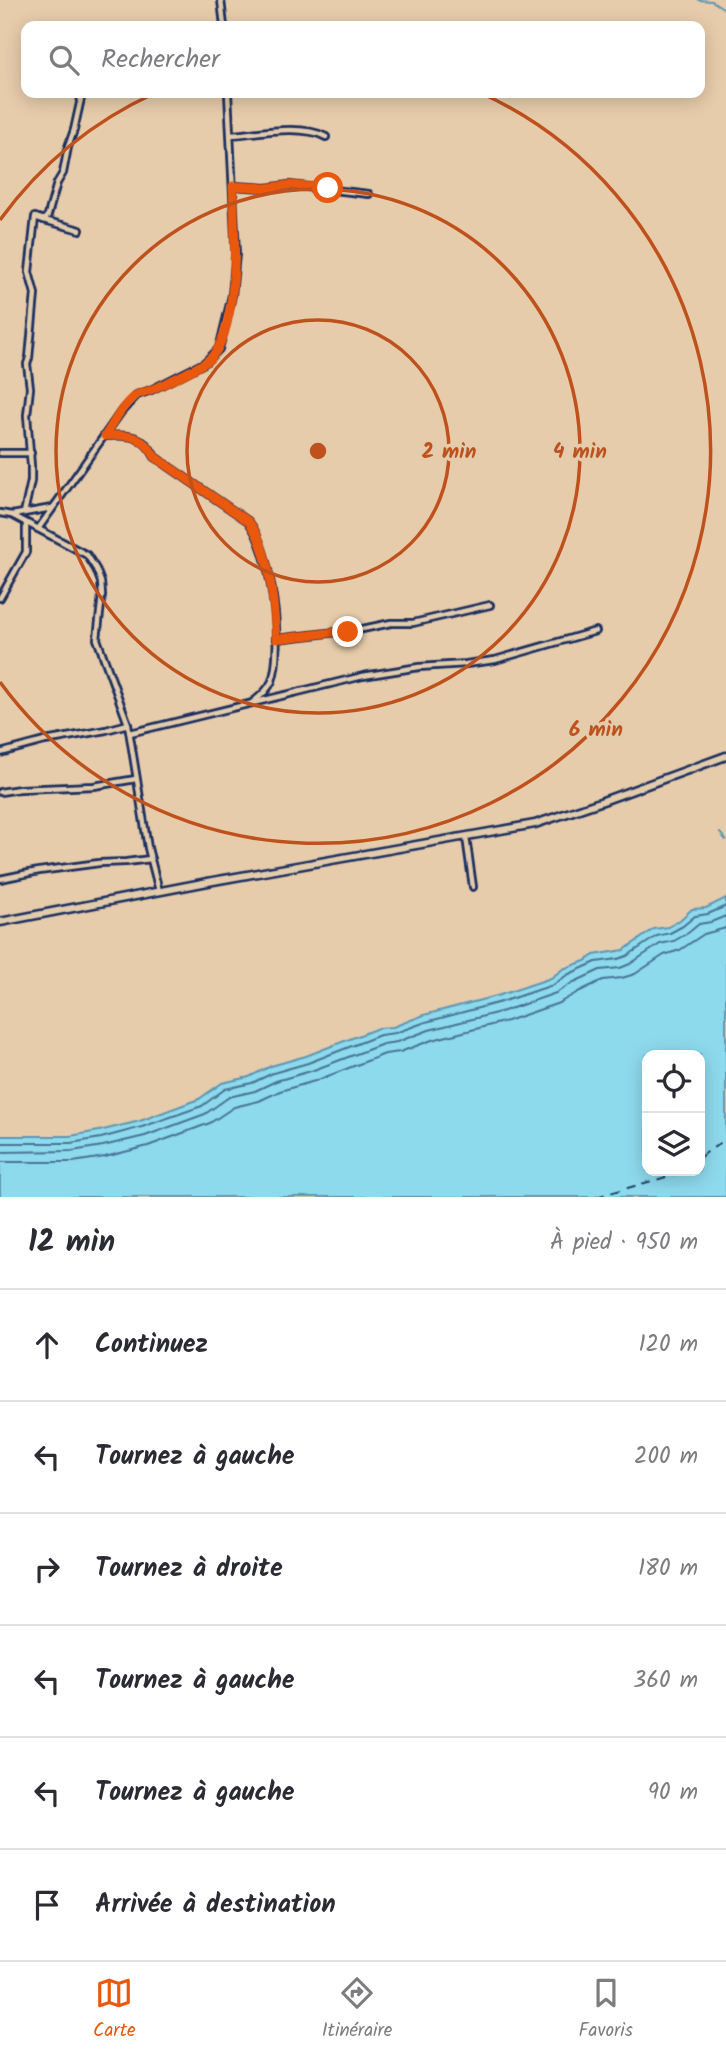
<!DOCTYPE html>
<html lang="fr">
<head>
<meta charset="utf-8">
<style>
  body { margin:0; font-family:Kalam,sans-serif; background:#f2f2f3; color:#2b2b33 }
  .controls { position:absolute; right:21px; bottom:21px; display:grid; overflow:hidden; border-radius:14px; box-shadow:0 4px 18px #0003 }
  .controls button { width:63px; height:63px; display:grid; place-items:center; padding:0; border:0; border-bottom:2px solid #e1e1e2; background:#fff; color:#2b2b33; font:35px sans-serif }
  .stop { position:absolute; width:21px; height:21px; margin:-16px; border:5px solid #ea580c; border-radius:50%; background:#fff }
  .stop.end { background:#ea580c; border-color:#fff; box-shadow:0 2px 7px #0008 }
  .list { margin:0; padding:0; list-style:none }
  h2 { display:flex; justify-content:space-between; align-items:center; height:91px; margin:0; padding:0 28px; font-size:30px }
  h2 small { font-size:23px; font-weight:400; color:#7c7c81 }
  .list li { display:grid; grid-template-columns:46px 1fr auto; gap:21px; align-items:center; box-sizing:border-box; height:112px; padding:0 28px; border-top:2px solid #e1e1e2 }
  .list b { display:block; font-size:26px; white-space:nowrap }
  .list em { font-size:23px; font-style:normal; color:#7c7c81 }
  .icon { flex:none; width:38px; height:38px; fill:none; stroke:currentColor; stroke-width:2; stroke-linecap:round; stroke-linejoin:round }
  .map { position:relative; flex:none; width:726px; height:1197px; overflow:hidden }
  .search { position:absolute; background:#fff; box-shadow:0 4px 18px #0003; left:21px; right:21px; top:21px; height:77px; display:flex; align-items:center; gap:18px; box-sizing:border-box; padding:0 24px; border-radius:14px; color:#7c7c81; font-size:26px }
  .sheet { height:763px; background:#fff }
  nav { display:flex; justify-content:space-around; align-items:center; box-sizing:border-box; height:98px; border-top:2px solid #e1e1e2; background:#fff; font-size:19px; color:#7c7c81 }
  nav a { display:grid; justify-items:center; gap:4px }
  nav .on { color:#ea580c }
  .map>svg:first-child { display:block }
  .water { fill:#8ddaec; stroke:#5f96b3; stroke-width:2; fill-rule:evenodd }
  .lines { fill:none; stroke-linecap:round; stroke-linejoin:round }
  .shore { stroke:#497397; stroke-width:2 }
  .stream { stroke:#5f96b3; stroke-width:2 }
  .ferry { stroke:#26406c; stroke-width:2; stroke-dasharray:9 7; stroke-linecap:butt }
  .minor-casing { stroke:#1b2f5e; stroke-width:10 }
  .tertiary-casing { stroke:#1b2f5e; stroke-width:11 }
  .minor { stroke:#e2ccac; stroke-width:4.5 }
  .tertiary { stroke:#e2ccac; stroke-width:6 }
  .route { stroke:#ea580c; stroke-width:9 }
  .ring { fill:none; stroke:#bf511c; stroke-width:3.5 }
  .centre { fill:#bf511c; stroke:#e2ccac; stroke-width:3.5 }
  .ring-label { font-size:21px; text-anchor:middle; font-weight:bold; fill:#bf511c; stroke:#e2ccac; stroke-width:7; stroke-linejoin:round; paint-order:stroke }
</style>
</head>
<body>
<div class="map">
<svg width="726" height="1197" viewBox="0 0 726 1197">
  <rect width="100%" height="100%" fill="#e7ccab"/>
  <filter id="ink" filterUnits="userSpaceOnUse"><feTurbulence type="fractalNoise" baseFrequency=".0143" numOctaves="2"/><feDisplacementMap in="SourceGraphic" scale="14" xChannelSelector="R" yChannelSelector="G"/><feConvolveMatrix kernelMatrix="1 2 1 2 8 2 1 2 1" color-interpolation-filters="sRGB"/></filter>
  <g filter="url(#ink)">
    <path class="water" d="M726,898V1197H0V1136H70L99,1131L140,1121L199,1099L222,1083L249,1077L271,1066L306,1056L378,1028L393,1027L424,1015L500,995L551,978L563,969L585,961L594,955L624,950L654,929L668,927L680,920L692,909L706,908ZM647,1055H700V1171H647Z"/>
    <g class="lines">
      <g class="shore">
        <path d="M0,1143H71L101,1138L142,1127L202,1106L225,1089L252,1083L273,1073L308,1063L380,1035L395,1033L426,1022L501,1002L553,985L567,975L596,962L618,959L627,956L657,936L670,933L683,926L695,916L708,914L726,906"/>
        <path d="M0,1152L72,1151L103,1146L145,1136L205,1114L229,1097L255,1091L276,1081L311,1071L383,1044L397,1042L429,1030L504,1011L556,993L572,983L600,970L620,968L630,964L660,944L674,941L688,933L699,924L711,922L726,916"/>
        <path d="M0,1162H73L105,1157L148,1146L210,1123L234,1107L259,1101L280,1091L315,1081L385,1054L400,1052L432,1040L507,1021L559,1003L578,992L603,980L622,978L635,974L664,955L680,950L704,934L726,928"/>
      </g>
      <g class="stream">
        <path d="M698,0L712,1L726,10"/>
        <path d="M720,833L726,840"/>
      </g>
      <g class="ferry">
        <path d="M700,1157L726,1139"/>
        <path d="M596,1197L673,1175L680,1171"/>
      </g>
      <g class="minor-casing">
        <g id="minor">
          <path d="M221,0L224,26"/>
          <path d="M231,135C258,133 302,124 326,137"/>
          <path d="M233,186L266,188L289,185L369,194"/>
          <path d="M44,220L80,230"/>
          <path d="M106,436C128,434 144,435 155,457L248,521C271,548 284,647 272,681C268,690 261,696 253,702"/>
          <path d="M0,453H31"/>
          <path d="M0,513L12,515L87,555L96,569L101,582L102,595L97,639L128,724L148,848L159,891"/>
          <path d="M24,513L31,481V466L27,415L30,388L27,364L29,358L35,294L29,272L35,217L44,220L48,215L57,183L63,173L68,147L74,130L82,94"/>
          <path d="M12,515L52,508"/>
          <path d="M38,529L121,412L137,395L151,390L204,363L219,349L232,295L236,254L228,93"/>
          <path d="M0,598L26,552V523"/>
          <path d="M276,639L337,632H348L391,623H413L490,605"/>
          <path d="M130,733L363,676L419,667L466,664L495,660L596,631"/>
          <path d="M0,753L45,741L106,730L128,724"/>
          <path d="M0,792L20,789L94,786L136,779"/>
          <path d="M466,837L473,887"/>
          <path d="M0,879L39,871L99,863L126,862L151,859"/>
        </g>
      </g>
      <g class="tertiary-casing">
        <path id="tertiary" d="M0,922L213,881L535,824L600,802L726,756"/>
      </g>
      <use href="#minor" class="minor"/>
      <use href="#tertiary" class="tertiary"/>
    </g>
  </g>
  <g class="lines" filter="url(#ink)">
    <path class="route" d="M328,188L289,185L266,188L233,186C235,226 241,338 206,362C190,372 171,381 153,389C149,391 143,392 138,394C124,401 114,423 105,436C128,434 143,435 155,457L248,521C270,546 274,606 276,639L337,632H348"/>
  </g>
  <g class="ring">
    <circle cx="318" cy="451" r="131"/>
    <circle cx="318" cy="451" r="262"/>
    <path d="M0 220A393 393 0 0 1 155 93M481 93A393 393 0 1 1 0 682"/>
  </g>
  <circle cx="318" cy="451" r="10" class="centre"/>
  <g class="ring-label">
    <text x="449" y="458">2 min</text>
    <text x="580" y="458">4 min</text>
    <text x="596" y="736">6 min</text>
  </g>
</svg>
<div class="controls">
<button><svg class="icon" aria-label="locate" viewBox="0 0 24 24"><circle cx="12" cy="12" r="6"/><path d="M12 2v4M12 18v4M2 12h4M18 12h4"/></svg></button>
<button><svg class="icon" aria-label="layers" viewBox="0 0 24 24"><path d="M12 4l9 5-9 5-9-5zM3 14l9 5 9-5"/></svg></button>
</div>
<div class="stop" style="left:328px;top:188px"></div>
<div class="stop end" style="left:348px;top:632px"></div>
<div class="search"><svg class="icon" aria-label="search" viewBox="0 0 24 24"><circle cx="10" cy="10" r="6"/><path d="M15 15l6 6"/></svg>Rechercher</div>
</div>
<section class="sheet">
<h2>12 min<small>À pied · 950 m</small></h2>
<ul class="list">
<li><svg class="icon" aria-label="ahead" viewBox="0 0 24 24"><path d="M12 20V5M6 11l6-6 6 6"/></svg><div><b>Continuez</b></div><em>120 m</em></li>
<li><svg class="icon" aria-label="left" viewBox="0 0 24 24"><path d="M17 20v-9H6M10 6l-5 5 5 5"/></svg><div><b>Tournez à gauche</b></div><em>200 m</em></li>
<li><svg class="icon" aria-label="right" viewBox="0 0 24 24"><path d="M7 20v-9h11M14 6l5 5-5 5"/></svg><div><b>Tournez à droite</b></div><em>180 m</em></li>
<li><svg class="icon" aria-label="left" viewBox="0 0 24 24"><path d="M17 20v-9H6M10 6l-5 5 5 5"/></svg><div><b>Tournez à gauche</b></div><em>360 m</em></li>
<li><svg class="icon" aria-label="left" viewBox="0 0 24 24"><path d="M17 20v-9H6M10 6l-5 5 5 5"/></svg><div><b>Tournez à gauche</b></div><em>90 m</em></li>
<li><svg class="icon" aria-label="arrive" viewBox="0 0 24 24"><path d="M6 21V4h12l-3 4 3 4H6"/></svg><div><b>Arrivée à destination</b></div></li>
</ul>
</section>
<nav>
<a class="on"><svg class="icon" aria-label="map" viewBox="0 0 24 24"><path d="M3 6l6-2 6 2 6-2v14l-6 2-6-2-6 2zM9 4v14M15 6v14"/></svg>Carte</a>
<a><svg class="icon" aria-label="directions" viewBox="0 0 24 24"><path d="M12 3l9 9-9 9-9-9zM9 14v-3h6M13 9l2 2-2 2"/></svg>Itinéraire</a>
<a><svg class="icon" aria-label="saved" viewBox="0 0 24 24"><path d="M7 4h10v16l-5-4-5 4z"/></svg>Favoris</a>
</nav>
</body>
</html>
